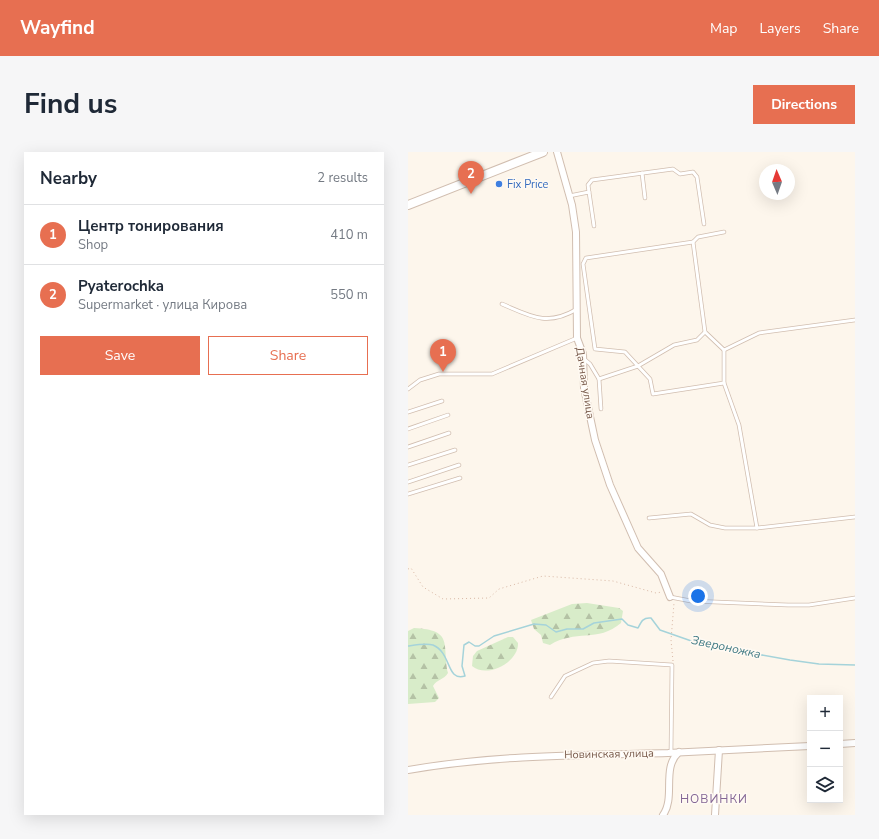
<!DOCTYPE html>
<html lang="en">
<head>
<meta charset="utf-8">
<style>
  body { margin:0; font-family:"Nunito Sans",sans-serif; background:#f6f6f7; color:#1f2937 }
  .controls { position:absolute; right:12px; bottom:12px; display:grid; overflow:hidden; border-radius:0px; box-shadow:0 4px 16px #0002 }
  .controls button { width:36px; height:36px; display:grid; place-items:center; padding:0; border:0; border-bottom:1px solid #e0e1e3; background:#fff; color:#1f2937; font:20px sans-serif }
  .compass { position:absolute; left:351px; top:12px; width:36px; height:36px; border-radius:50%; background:#fff; box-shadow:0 4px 16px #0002; rotate:358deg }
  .you { position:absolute; left:290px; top:444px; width:14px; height:14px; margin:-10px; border:3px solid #fff; border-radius:50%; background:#1a73e8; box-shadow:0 0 0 6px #1a73e833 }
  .badge { display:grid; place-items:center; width:26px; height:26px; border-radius:50%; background:#e76f51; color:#fff; font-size:13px; font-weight:700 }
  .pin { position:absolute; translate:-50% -33px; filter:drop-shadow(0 1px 2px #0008) }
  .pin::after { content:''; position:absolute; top:21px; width:14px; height:12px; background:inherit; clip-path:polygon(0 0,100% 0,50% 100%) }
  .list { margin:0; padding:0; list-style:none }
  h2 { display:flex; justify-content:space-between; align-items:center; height:52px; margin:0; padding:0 16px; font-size:17px }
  h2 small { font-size:13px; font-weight:400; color:#747a83 }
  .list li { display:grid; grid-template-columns:26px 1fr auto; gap:12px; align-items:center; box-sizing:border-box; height:60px; padding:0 16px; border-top:1px solid #e0e1e3 }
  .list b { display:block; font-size:15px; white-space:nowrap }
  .list p { margin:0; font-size:13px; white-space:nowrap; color:#747a83 }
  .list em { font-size:13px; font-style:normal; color:#747a83 }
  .actions { display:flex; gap:8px; padding:12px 16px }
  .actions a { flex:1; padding:9px 0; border:1px solid #e76f51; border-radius:0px; text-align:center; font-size:14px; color:#e76f51 }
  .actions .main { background:#e76f51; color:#fff }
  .icon { flex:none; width:22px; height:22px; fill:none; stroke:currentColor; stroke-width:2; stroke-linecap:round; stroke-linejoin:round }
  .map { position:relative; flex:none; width:447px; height:663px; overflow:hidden; border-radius:0px }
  header { display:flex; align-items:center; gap:24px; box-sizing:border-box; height:56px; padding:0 20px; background:#e76f51; color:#fff }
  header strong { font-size:19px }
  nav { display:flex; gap:22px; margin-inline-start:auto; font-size:14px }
  .intro { display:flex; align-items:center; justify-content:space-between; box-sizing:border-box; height:96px; padding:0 24px }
  h1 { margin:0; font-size:28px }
  .button { padding:10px 18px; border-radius:0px; background:#e76f51; color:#fff; font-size:14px; font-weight:700 }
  main { display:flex; gap:24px; padding:0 24px }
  aside { flex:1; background:#fff; border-radius:0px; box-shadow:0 4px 16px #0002 }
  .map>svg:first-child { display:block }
  .forest { fill:url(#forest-firs) }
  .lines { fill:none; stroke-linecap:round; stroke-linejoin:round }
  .stream { stroke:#a5d3da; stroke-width:1.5 }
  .service-casing { stroke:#d1beb0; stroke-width:4.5 }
  .minor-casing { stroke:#d1beb0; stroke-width:8 }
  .tertiary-casing { stroke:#d1beb0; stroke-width:10 }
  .path { stroke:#d9b8a5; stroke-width:1; stroke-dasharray:1 3; stroke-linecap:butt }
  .service { stroke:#fff; stroke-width:3 }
  .minor { stroke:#fff; stroke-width:6 }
  .tertiary { stroke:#fff; stroke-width:8 }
  .shop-dot { fill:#3f7fe0; stroke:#fffaf3; stroke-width:1.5 }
  .labels { text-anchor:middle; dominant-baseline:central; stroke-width:3; stroke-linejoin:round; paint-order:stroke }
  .shop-label { font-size:11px; fill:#366cbe; stroke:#fffaf3; text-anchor:start }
  .street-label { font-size:11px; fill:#7a5c4d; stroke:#fffaf3 }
  .water-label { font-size:12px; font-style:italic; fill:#437c86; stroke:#fffaf3 }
  .neighbourhood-label { font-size:12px; letter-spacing:1px; fill:#846695; stroke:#fffaf3 }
</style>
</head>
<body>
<header>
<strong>Wayfind</strong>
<nav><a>Map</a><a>Layers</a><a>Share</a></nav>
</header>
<div class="intro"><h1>Find us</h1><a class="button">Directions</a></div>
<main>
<aside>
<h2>Nearby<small>2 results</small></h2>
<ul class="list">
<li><span class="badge">1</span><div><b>Центр тонирования</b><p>Shop</p></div><em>410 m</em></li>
<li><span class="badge">2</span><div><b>Pyaterochka</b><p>Supermarket · улица Кирова</p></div><em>550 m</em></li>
</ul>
<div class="actions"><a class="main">Save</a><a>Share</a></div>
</aside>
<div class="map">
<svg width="447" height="663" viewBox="0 0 447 663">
  <defs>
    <pattern id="forest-firs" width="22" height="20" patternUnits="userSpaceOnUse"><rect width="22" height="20" fill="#d8ecc9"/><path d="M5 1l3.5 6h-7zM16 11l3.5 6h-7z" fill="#b4c2a5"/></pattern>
  </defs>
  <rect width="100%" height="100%" fill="#fdf6ec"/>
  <g class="forest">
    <path d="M179,451L211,456L215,459L213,471C190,491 167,477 142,493L135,491L133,483L126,477L123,468L164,452Z"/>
    <path d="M6,476C46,478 34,492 40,521C36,528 29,527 25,534L31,546L27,550L0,552V479Z"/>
    <path d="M100,485H105L110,491C111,510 79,527 64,514L65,504L69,499Z"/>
  </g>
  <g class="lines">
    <path class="stream" d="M0,494C7,493 18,491 25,493C44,501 38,530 57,524L54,514L56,493L61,490L67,494H71L86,484L126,472L138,473L148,480L159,477H175L186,471L214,467L220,473L230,476C233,470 235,465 243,466L252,478L292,492L382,508L411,512L447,513"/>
    <g class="service-casing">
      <g id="service">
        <path d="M234,21L237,46"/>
        <path d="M181,40L180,33L184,28L265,17L272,22L285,20L289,25L296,72"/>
        <path d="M161,44L181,40L186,74"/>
        <path d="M316,80L290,85L285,90L297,180L316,198L351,181L447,168"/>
        <path d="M285,90L178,106L175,112L187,197L217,200L242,227L245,242L316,231V198"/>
        <path d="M94,152C122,164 139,175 169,157"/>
        <path d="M176,207L182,212L191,227L230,214L266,193L289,188L297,180"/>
        <path d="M191,227L193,257"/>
        <path d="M0,237L12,228L31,222H84L169,186"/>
        <path d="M0,260L34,249"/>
        <path d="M0,277L40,263"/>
        <path d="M0,295L41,281"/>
        <path d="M0,313L47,298"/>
        <path d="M0,330L51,313"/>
        <path d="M0,342L52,326"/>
        <path d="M241,366L283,362L302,373L317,376H349L331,273L316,231"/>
        <path d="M349,376L447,365"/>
        <path d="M262,445L283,449L380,453H401L447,446"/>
        <path d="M143,545L157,524L185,511L201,509L264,513L263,600"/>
      </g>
    </g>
    <g class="minor-casing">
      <g id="minor">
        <path d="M149,0L164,53L168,80L169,186L175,202L176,236L187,288L202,333L230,396L253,422L262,445"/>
        <path d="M432,592L447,591"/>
        <path d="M0,618C86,603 173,603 260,601C307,599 355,596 402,594"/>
        <path d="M255,663C268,645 253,616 271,600"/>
        <path d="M307,663L311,598"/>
      </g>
    </g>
    <g class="tertiary-casing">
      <path id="tertiary" d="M0,53L135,0"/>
    </g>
    <g class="path">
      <path d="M0,417L3,416L15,435L35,447L81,446L91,437L135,424L205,429L248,441L254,440"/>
      <path d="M265,509L263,488L266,451"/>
    </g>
    <use href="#service" class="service"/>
    <use href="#minor" class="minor"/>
    <use href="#tertiary" class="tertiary"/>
  </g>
  <circle class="shop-dot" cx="91" cy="32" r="4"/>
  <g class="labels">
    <g class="shop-label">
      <text x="99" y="32">Fix Price</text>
    </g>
    <g class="street-label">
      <text transform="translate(177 231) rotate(81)">Дачная улица</text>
      <text transform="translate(201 602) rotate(-1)">Новинская улица</text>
    </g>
    <g class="water-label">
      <text transform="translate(318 495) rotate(12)">Звероножка</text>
    </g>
    <g class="neighbourhood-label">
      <text x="306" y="647">НОВИНКИ</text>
    </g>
  </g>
</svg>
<div class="controls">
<button>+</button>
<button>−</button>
<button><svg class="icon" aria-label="layers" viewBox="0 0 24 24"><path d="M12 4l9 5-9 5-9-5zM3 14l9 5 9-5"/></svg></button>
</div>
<svg class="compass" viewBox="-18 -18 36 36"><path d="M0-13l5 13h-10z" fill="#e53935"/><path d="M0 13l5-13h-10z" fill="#747a83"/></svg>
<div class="you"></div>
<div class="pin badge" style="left:35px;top:220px">1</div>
<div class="pin badge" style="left:63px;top:42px">2</div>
</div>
</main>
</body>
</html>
